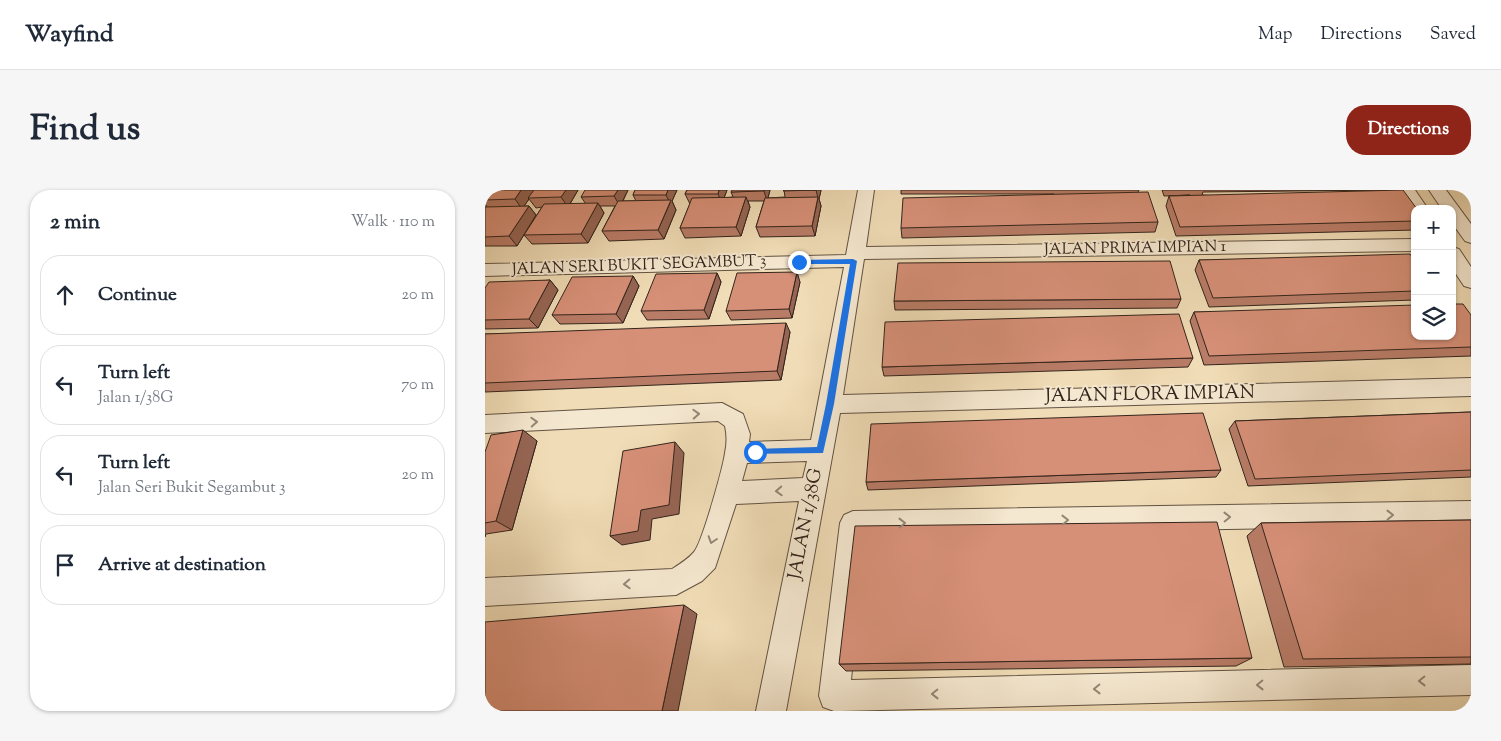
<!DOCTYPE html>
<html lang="en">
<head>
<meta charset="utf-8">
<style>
  body { margin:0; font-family:"Sorts Mill Goudy",serif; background:#f6f6f7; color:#1f2937 }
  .controls { position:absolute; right:15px; top:15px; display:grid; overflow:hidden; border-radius:10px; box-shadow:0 1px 4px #0004 }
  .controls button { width:45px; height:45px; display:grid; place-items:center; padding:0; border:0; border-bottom:1px solid #e0e1e3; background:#fff; color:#1f2937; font:25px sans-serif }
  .stop { position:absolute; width:15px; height:15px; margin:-11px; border:4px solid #1a73e8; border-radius:50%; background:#fff }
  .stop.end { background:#1a73e8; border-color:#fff; box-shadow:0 1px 5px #0008 }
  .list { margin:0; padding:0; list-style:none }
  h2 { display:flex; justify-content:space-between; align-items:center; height:65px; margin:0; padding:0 20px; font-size:21px }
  h2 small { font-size:16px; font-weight:400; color:#747a83 }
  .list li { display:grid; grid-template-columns:32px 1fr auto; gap:15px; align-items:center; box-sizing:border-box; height:80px; margin:0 10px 10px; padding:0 10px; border:1px solid #e0e1e3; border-radius:20px }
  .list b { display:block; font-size:19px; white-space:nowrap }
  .list p { margin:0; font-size:16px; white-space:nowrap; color:#747a83 }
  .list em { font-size:16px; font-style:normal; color:#747a83 }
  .icon { flex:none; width:28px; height:28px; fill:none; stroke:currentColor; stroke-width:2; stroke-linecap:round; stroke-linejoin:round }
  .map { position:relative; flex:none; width:986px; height:521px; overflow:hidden; border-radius:20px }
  header { display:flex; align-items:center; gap:30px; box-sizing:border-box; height:70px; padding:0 25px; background:#fff; border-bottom:1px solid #e0e1e3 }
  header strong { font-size:24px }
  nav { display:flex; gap:28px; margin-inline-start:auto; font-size:18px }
  .intro { display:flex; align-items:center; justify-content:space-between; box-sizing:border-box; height:120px; padding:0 30px }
  h1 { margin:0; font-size:35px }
  .button { padding:12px 22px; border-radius:20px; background:#8f2418; color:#fff; font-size:18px; font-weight:700 }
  main { display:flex; gap:30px; padding:0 30px }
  aside { flex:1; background:#fff; border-radius:20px; box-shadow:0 1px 4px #0004 }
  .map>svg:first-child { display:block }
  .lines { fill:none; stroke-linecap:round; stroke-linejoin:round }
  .street-casing { stroke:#625242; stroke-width:2 }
  .street { fill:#f5e8d0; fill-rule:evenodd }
  .wall { fill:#b97c67; stroke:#33241c }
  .shaded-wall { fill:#966554; stroke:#33241c }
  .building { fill:#d79078; stroke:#33241c }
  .oneway { stroke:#948676 }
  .route { fill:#1a73e8 }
  .labels { text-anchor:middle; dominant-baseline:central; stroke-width:4; stroke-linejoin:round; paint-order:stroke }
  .far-street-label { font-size:16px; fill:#33241c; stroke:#f5e8d0 }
  .street-label { font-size:19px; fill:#33241c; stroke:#f5e8d0 }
</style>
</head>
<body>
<header>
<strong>Wayfind</strong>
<nav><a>Map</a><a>Directions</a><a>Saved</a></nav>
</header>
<div class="intro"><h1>Find us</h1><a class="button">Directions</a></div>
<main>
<aside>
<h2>2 min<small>Walk · 110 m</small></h2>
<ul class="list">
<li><svg class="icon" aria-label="ahead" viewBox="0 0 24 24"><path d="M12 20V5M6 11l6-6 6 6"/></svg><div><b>Continue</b></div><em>20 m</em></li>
<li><svg class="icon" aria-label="left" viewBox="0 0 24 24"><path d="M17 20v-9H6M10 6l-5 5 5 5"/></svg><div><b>Turn left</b><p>Jalan 1/38G</p></div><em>70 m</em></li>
<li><svg class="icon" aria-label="left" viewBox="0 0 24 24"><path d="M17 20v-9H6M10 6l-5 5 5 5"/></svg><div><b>Turn left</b><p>Jalan Seri Bukit Segambut 3</p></div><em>20 m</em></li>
<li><svg class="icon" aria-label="arrive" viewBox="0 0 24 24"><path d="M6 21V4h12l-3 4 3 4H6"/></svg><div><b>Arrive at destination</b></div></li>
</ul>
</aside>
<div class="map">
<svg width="986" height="521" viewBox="0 0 986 521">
  <rect width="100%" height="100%" fill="#f0dcb6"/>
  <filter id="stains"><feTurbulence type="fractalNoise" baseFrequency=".004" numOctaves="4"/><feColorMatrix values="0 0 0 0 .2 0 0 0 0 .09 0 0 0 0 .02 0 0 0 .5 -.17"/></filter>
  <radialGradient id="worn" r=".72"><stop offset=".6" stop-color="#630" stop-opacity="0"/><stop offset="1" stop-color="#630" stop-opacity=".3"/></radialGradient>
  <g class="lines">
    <g class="street-casing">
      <g id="street">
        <path d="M373,0H389L381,57L930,49V61L379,69L358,205L986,188V206L355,223L301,521H271L314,311L251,314L230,378L217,391L191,405L0,416V388L187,379C195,374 203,369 209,362C217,353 238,278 240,263C242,254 242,245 240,236L233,231L0,243V225L237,213L258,224L265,244L264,252L326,250L359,77L0,86V74L361,65ZM322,271L318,288L257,291L262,273Z"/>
        <path d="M914,0H930L943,19H930L929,23Z"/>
        <path d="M944,0H961L986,34V53L980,51L967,33V19H957Z"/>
        <path d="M967,57L974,59L986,77V98L979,96L967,78Z"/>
        <path d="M986,311V335L380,345L366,490L986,475V505L356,521H349L338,517L334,506L355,333L359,325L368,321Z"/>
      </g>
    </g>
    <use href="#street" class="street"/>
  </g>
  <g class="wall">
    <path d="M93,0L85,14H101L96,7L143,0L138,11H151L148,5L150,0H192L187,11L191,20L179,49L124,51L117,41L130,16H115L119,23L103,53L47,54L39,45L57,17L51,18L44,9L39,16H44L51,25L32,56H0V17L2,16L0,15V5Z"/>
    <path d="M202,0H242L239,8L248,7L246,2L285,0L283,8L300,7L299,0H336L334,9L336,16L330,46L275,47L271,37L279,11H263L265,17L256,46L200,48L195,38L205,14L200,4Z"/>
    <path d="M416,0H654L653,2L673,32L670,42L417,48L416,38L569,4H416Z"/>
    <path d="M677,0H902L718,2L717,5L930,19V40L691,46L681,16L684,6L705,5L679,6Z"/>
    <path d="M714,70L930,71V110L724,117L710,80Z"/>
    <path d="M232,83L236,92L224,129L162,130L156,121Z"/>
    <path d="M148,86L154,96L138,133L75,134L67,125Z"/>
    <path d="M65,90L73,100L53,138L0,139V98Z"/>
    <path d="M315,92L307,128L246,130L241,121Z"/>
    <path d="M696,109L692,118L410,120L409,111Z"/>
    <path d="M709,122L986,125V166L719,175L705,131Z"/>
    <path d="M305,142L296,190L0,202V144Z"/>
    <path d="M708,168L703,177L399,186L397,177Z"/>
    <path d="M986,222V287L763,296L744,239L750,231Z"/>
    <path d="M52,251L27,340L1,344L0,347V262Z"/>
    <path d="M736,280L731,287L383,300L381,292Z"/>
    <path d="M986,330V474L799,477L762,346L776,333Z"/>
    <path d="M767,468L751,476L361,481L354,474Z"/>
  </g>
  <g class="shaded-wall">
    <path d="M36,0H50L43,8L44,9L37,19L30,9Z"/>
    <path d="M81,0H93L83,17L76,7Z"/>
    <path d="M133,0H143L135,16L129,6Z"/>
    <path d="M183,0H192L187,11L191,20L179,49L173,40L185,13L181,5Z"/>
    <path d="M234,0H242L237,13L233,4Z"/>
    <path d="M279,0H285L282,11L279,1Z"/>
    <path d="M331,0H336L334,9L336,16L330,46L327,36L333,8Z"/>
    <path d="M261,7L265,17L256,46L251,37Z"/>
    <path d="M113,13L119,23L103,53L96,44Z"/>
    <path d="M44,16L51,25L32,56L24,46Z"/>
    <path d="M312,82L315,92L307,128L304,119Z"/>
    <path d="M232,83L236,92L224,129L219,120Z"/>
    <path d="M148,86L154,96L138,133L131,124Z"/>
    <path d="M65,90L73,100L53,138L44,129Z"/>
    <path d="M301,133L305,142L296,190L292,181Z"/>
    <path d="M38,240L52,251L27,340L11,331Z"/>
    <path d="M190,252L199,263L194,324L167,329L165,350L137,355L125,346L156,320Z"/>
    <path d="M199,415L212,424L193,521H177Z"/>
  </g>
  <g class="building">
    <path d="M4,0H36L30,9L0,10V5Z"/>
    <path d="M49,0H81L76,7L43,8Z"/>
    <path d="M100,0H133L129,6L96,7Z"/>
    <path d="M150,0H183L181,5H148Z"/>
    <path d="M202,0H234L233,4H200Z"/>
    <path d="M247,0H279V1L246,2Z"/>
    <path d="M299,0H331L298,1Z"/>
    <path d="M918,0L932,19H930V31L695,37L684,6Z"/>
    <path d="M663,2L673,32L416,38L418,8Z"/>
    <path d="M261,7L251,37L195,38L207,8Z"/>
    <path d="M333,7L327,36L271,37L280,8Z"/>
    <path d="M186,10L173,40L117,41L133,11Z"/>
    <path d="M113,13L96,44L39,45L59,14Z"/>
    <path d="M44,16L24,46L0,47V17Z"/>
    <path d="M925,64L930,71V101L728,108L714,70Z"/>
    <path d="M685,71L696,109L409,111L413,73Z"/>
    <path d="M312,82L304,119L241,121L252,83Z"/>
    <path d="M232,83L219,120L156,121L171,84Z"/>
    <path d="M148,86L131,124L67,125L87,87Z"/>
    <path d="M65,90L44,129L0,130V98L4,92Z"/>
    <path d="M967,114H978L986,125V157L724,166L709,122L930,115V146H967Z"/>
    <path d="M694,124L708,168L397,177L400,132Z"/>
    <path d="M301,133L292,181L0,193V144Z"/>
    <path d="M986,222V280L770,289L750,231Z"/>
    <path d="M718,223L736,280L381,292L386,234Z"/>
    <path d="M38,240L11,331L0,333V262L6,245Z"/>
    <path d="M190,252L184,315L156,320L153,341L125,346L138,261Z"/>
    <path d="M986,330V467L818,469L776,333Z"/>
    <path d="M732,332L767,468L354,474L370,336Z"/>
    <path d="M199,415L177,521H0V432Z"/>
  </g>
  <defs><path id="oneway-chevron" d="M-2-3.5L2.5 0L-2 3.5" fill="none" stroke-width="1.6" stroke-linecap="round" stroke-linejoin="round" transform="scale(1.25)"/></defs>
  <g class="oneway">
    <use href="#oneway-chevron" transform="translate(211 224) rotate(-3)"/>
    <use href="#oneway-chevron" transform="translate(49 232) rotate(-3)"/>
    <use href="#oneway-chevron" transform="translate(294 301) rotate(177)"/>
    <use href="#oneway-chevron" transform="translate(905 325) rotate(-1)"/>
    <use href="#oneway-chevron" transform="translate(742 327) rotate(-1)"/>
    <use href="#oneway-chevron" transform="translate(580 330) rotate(-1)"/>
    <use href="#oneway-chevron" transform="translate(417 333) rotate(-1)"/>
    <use href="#oneway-chevron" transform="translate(227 350) rotate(108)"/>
    <use href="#oneway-chevron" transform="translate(142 394) rotate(177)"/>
    <use href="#oneway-chevron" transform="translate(937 491) rotate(179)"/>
    <use href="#oneway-chevron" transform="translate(775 495) rotate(179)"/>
    <use href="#oneway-chevron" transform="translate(612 499) rotate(179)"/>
    <use href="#oneway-chevron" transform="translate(450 504) rotate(179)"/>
  </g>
  <path class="route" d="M368,69L372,71L349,214L338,263L267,264V260L270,259L332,257L341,214L365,74H314L311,72L314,70Z"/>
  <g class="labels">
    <g class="far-street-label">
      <text transform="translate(650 59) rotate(-1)">JALAN PRIMA IMPIAN 1</text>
      <text transform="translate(154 76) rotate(-2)">JALAN SERI BUKIT SEGAMBUT 3</text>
    </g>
    <g class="street-label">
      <text transform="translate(665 205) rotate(-1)">JALAN FLORA IMPIAN</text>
      <text transform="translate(321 334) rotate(-79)">JALAN 1/38G</text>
    </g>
  </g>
  <rect width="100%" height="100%" filter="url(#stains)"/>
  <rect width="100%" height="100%" fill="url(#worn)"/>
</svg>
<div class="controls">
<button>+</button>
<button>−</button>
<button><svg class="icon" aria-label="layers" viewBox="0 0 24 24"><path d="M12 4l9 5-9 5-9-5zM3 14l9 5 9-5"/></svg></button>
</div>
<div class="stop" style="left:270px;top:262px"></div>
<div class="stop end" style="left:314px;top:72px"></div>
</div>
</main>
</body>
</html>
